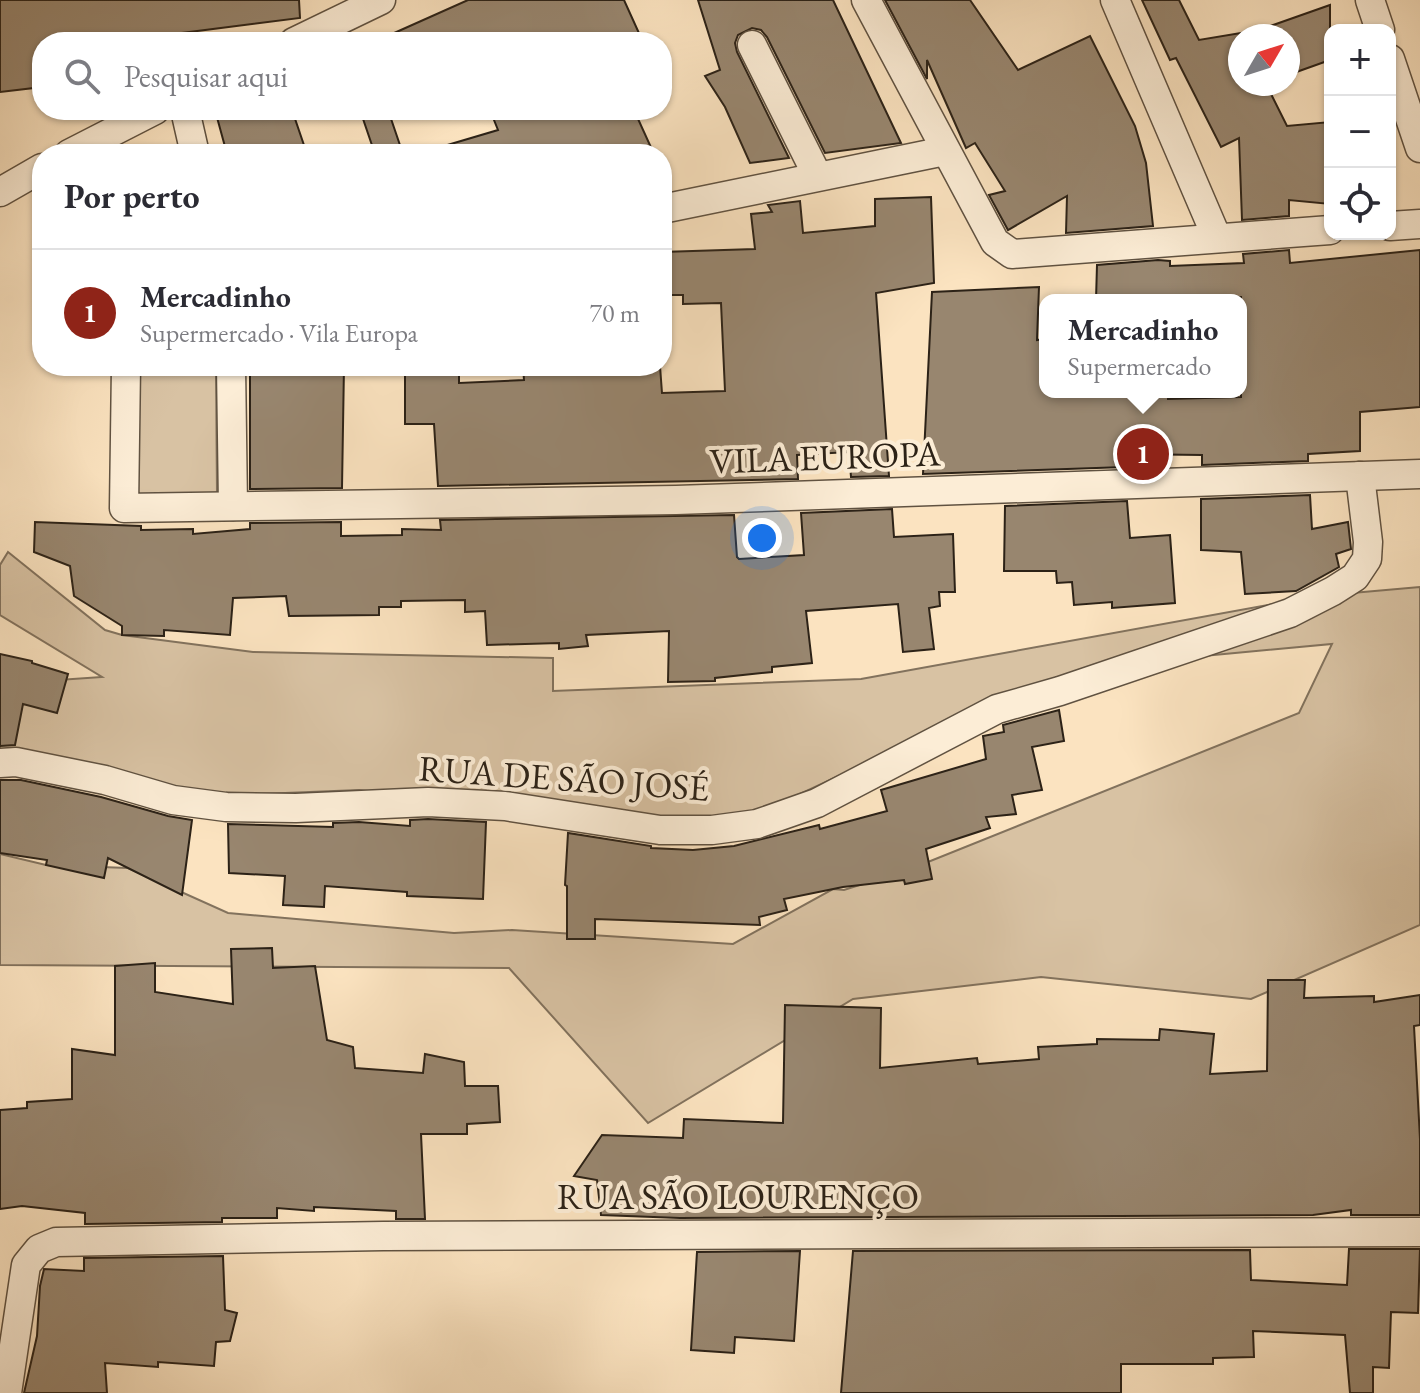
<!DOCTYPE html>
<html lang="pt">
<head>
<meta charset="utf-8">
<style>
  body { margin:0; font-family:"EB Garamond",serif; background:#f7f7f7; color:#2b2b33 }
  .controls { position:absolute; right:24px; top:24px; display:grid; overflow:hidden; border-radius:16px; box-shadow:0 2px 6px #0004 }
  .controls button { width:72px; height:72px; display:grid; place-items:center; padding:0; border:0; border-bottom:2px solid #e1e1e2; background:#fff; color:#2b2b33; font:40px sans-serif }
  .compass { position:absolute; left:1228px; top:24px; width:72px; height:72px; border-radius:50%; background:#fff; box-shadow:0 2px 6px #0004; rotate:51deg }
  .you { position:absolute; left:762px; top:538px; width:28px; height:28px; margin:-20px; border:6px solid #fff; border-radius:50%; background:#1a73e8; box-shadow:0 0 0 12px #1a73e833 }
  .badge { display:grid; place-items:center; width:52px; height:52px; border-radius:50%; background:#8f2418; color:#fff; font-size:26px; font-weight:700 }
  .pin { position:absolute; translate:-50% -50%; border:4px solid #fff; box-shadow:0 2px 8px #0006 }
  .popup { position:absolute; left:1039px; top:294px; width:208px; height:104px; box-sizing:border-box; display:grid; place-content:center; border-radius:16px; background:#fff; filter:drop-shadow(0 2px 6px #0005); font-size:26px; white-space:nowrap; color:#7c7c81 }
  .popup b { font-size:30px; color:#2b2b33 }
  .popup::after { content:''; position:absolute; left:50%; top:100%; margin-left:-16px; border:16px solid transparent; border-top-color:#fff }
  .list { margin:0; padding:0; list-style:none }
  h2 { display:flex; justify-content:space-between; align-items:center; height:104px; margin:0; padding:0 32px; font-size:34px }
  h2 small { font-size:26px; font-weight:400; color:#7c7c81 }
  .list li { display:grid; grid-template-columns:52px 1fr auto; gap:24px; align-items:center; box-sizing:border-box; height:128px; padding:0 32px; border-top:2px solid #e1e1e2 }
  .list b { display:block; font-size:30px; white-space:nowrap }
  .list p { margin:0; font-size:26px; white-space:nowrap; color:#7c7c81 }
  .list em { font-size:26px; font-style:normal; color:#7c7c81 }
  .icon { flex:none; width:44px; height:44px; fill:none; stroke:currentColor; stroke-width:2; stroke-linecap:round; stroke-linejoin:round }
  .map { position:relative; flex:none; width:1420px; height:1393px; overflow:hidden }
  .search { position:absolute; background:#fff; box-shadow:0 2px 6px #0004; left:32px; top:32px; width:640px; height:88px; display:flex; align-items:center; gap:20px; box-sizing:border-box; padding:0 28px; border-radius:32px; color:#7c7c81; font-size:30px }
  .panel { position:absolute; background:#fff; box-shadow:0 2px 6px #0004; left:32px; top:144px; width:640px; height:232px; border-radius:32px }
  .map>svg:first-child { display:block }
  .green { fill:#d8c2a3; stroke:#82725d; stroke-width:2 }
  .building { fill:#98866f; stroke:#2c2217; stroke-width:2 }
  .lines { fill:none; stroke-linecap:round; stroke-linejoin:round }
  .minor-casing { stroke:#605241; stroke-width:31 }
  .minor { stroke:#fcedd6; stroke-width:28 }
  .labels { text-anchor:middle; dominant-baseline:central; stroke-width:8; stroke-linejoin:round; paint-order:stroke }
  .street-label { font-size:36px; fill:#2c2217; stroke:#fcedd6 }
</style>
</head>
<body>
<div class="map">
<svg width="1420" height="1393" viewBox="0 0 1420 1393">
  <rect width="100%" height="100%" fill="#fbe3c0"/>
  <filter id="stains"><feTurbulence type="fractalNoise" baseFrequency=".0025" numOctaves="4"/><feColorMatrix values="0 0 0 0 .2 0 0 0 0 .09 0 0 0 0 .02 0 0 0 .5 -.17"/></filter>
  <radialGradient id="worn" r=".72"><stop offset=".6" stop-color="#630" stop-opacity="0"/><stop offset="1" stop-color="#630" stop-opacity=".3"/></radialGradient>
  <g class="green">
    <path d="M135,366H216L217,495H135Z"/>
    <path d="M8,552L105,630L122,635L253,652L553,658V691L861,679L1318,596L1420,587V925L1251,999L1041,977L853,999L648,1123L509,968L0,965V854L46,865L128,868L228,913L454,933L512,930L733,944L833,889L844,890L913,868L1299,713L1332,644L1161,660L858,767L748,818L656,823L359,790L233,795L0,766V684L102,677L0,615V565Z"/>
  </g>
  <g class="building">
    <path d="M0,0H299L300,18L143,38V42H42V87L0,92Z"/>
    <path d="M468,0H624L643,42H374Z"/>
    <path d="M698,0H833L901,143L825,153L767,37L761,30L752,28L738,35L735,43L737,52L789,158L750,163L725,107L705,76L720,70Z"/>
    <path d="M885,0H970L1018,70L1090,36L1135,126L1146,163L1153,226L1066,233L1067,196L1008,230L989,195L1005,191L975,143L966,148L927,60V79Z"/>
    <path d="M1142,0H1179L1199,40L1259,30L1330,5V60L1288,75V36H1240V84H1266L1287,126L1330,122V204L1289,200V216L1242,220L1239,138L1221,147L1176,58L1170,60Z"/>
    <path d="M215,110H292L307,154H227Z"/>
    <path d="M360,110H388L403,154H375Z"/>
    <path d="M490,110H634L654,154H445L444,146L498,130Z"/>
    <path d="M931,197L934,283L876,293L889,476L851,477L849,452L797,455L798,479L438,486L434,424H405V371L459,372V383L524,380L523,366H660L662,393L725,391L721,303L683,304V295H662V252L755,249L751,214L772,212L768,205L800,201L803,233L875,226V199Z"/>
    <path d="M1289,250L1290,263L1420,250V407L1360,412V451L1308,454V461L1202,465V455L1124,454L1125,467L923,474L932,292L1039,287L1037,340L1045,339V392H1168V399L1241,397V297L1096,300L1097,265L1158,260L1170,261V266L1244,263L1243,254Z"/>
    <path d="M250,366H344L342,488L250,489Z"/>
    <path d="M1310,495L1312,529L1348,522L1351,549L1336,554L1339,567L1296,591L1245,594L1241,552L1201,550V499Z"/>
    <path d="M1127,501L1130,538L1170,535L1175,603L1112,608V602L1074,605L1072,582L1057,583L1056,571H1004L1005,506Z"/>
    <path d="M892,509L894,537L953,534L955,592H939L940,606L929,608L934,649L903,652L898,604L806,611L812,663L772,667V672L715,678V681L668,682L669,631L586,635L588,646L559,649V643L487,645L485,611L465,612V600L401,601V607H379V615L289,616L286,596L233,598L230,635L164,630V636L122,635V626L74,596L70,566L34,552L35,522L141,526V530L193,529V534L250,529V523L341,522V536L402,535V529L441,530L440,520L734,515L737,557L739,559L804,555L801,513Z"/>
    <path d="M0,654L32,661V663L68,674L57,713L23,704L15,745L0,746Z"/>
    <path d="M1059,710L1064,741L1032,747L1042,790L1012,795L1016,814L986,817L990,828L926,849L932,879L905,884L904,880L843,887L784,899L787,910L759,917L760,925L595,919V939H567V886L565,885L568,833L651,846V848L693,850L734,846L819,825L820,829L887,811L881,790L986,759L983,736L1004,732L1003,725Z"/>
    <path d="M0,780H21L101,797L168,816L192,820L182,895L108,858L104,878L46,865L47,860L0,853Z"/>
    <path d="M428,819L486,822L483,899L407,896V892L325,886L324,907L283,905L285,876L229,873L228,824L333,827V823L359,822L410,826V820Z"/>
    <path d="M272,948L273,968L315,966L327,1040L353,1047L355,1068L423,1073L425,1054L464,1062L465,1086H498L500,1122L467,1124V1134H421L425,1219H396V1211L314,1207V1211L277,1208V1218H222V1222L85,1224V1213L22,1206L0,1209V1110L27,1108V1102L72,1099V1049L115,1055V966L155,963V992L233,1004L231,949Z"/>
    <path d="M1268,980H1305L1304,998L1374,996V1002L1420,995V1025L1414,1026L1420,1139V1215H1351V1210L1313,1215L680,1218L601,1215L597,1180L574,1176L602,1135L683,1138L684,1119L783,1123L785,1005L881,1008L880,1068L977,1058L978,1064L1039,1059L1038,1047L1097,1044V1039L1159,1040L1160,1029L1214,1034L1210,1074L1267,1071Z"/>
    <path d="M1349,1249H1420L1418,1313L1391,1312L1389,1368L1373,1367V1393H1350L1345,1335L1253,1331L1254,1357L1213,1358V1364H1121V1393H841L853,1251L1250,1250L1251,1280L1347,1285Z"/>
    <path d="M800,1251L794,1341L735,1337L734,1353L691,1350L697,1252Z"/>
    <path d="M223,1256L225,1310L237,1313L230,1341L216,1342L214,1366L158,1362V1367L105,1363L107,1393H24L37,1336L40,1286L44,1269L84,1271V1258Z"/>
  </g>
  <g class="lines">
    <g class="minor-casing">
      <g id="minor">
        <path d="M866,0L995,242L1012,254L1330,230"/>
        <path d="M1115,0L1217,238"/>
        <path d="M1370,0L1380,30"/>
        <path d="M294,42L381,0"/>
        <path d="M752,45L817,175"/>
        <path d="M1390,59L1420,148"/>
        <path d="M185,110L195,154"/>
        <path d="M69,154L155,110"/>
        <path d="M0,192L42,168"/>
        <path d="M662,209L945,151"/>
        <path d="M1390,226L1420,224"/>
        <path d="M126,366L124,508L676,500L1420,474"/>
        <path d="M231,366L233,506"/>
        <path d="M0,763L16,762L105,780L173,800L226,807L296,808L428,802L505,806L660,830H712L757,824L817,803L997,709L1060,691L1290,613L1333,591L1355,577L1367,559L1368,542L1360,476"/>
        <path d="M7,1393L26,1265L39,1249L56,1242L383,1236L1420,1232"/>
      </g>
    </g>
    <use href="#minor" class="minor"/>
  </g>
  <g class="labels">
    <g class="street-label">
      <text transform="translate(825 457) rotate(-2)">VILA EUROPA</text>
      <text transform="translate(564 778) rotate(4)">RUA DE SÃO JOSÉ</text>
      <text x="738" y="1196">RUA SÃO LOURENÇO</text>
    </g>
  </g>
  <rect width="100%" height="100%" filter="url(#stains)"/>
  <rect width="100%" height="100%" fill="url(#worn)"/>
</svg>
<div class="controls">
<button>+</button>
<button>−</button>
<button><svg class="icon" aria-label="locate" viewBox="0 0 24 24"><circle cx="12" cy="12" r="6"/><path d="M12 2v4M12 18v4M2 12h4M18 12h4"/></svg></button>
</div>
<svg class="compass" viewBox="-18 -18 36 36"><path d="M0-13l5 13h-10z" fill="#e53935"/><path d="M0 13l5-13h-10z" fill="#7c7c81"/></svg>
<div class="you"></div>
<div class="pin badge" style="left:1143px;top:454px">1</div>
<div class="popup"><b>Mercadinho</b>Supermercado</div>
<div class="search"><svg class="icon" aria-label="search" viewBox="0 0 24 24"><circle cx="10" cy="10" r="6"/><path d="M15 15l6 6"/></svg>Pesquisar aqui</div>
<section class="panel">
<h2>Por perto<small></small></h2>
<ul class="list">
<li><span class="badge">1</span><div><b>Mercadinho</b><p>Supermercado · Vila Europa</p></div><em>70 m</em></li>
</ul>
</section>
</div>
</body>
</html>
